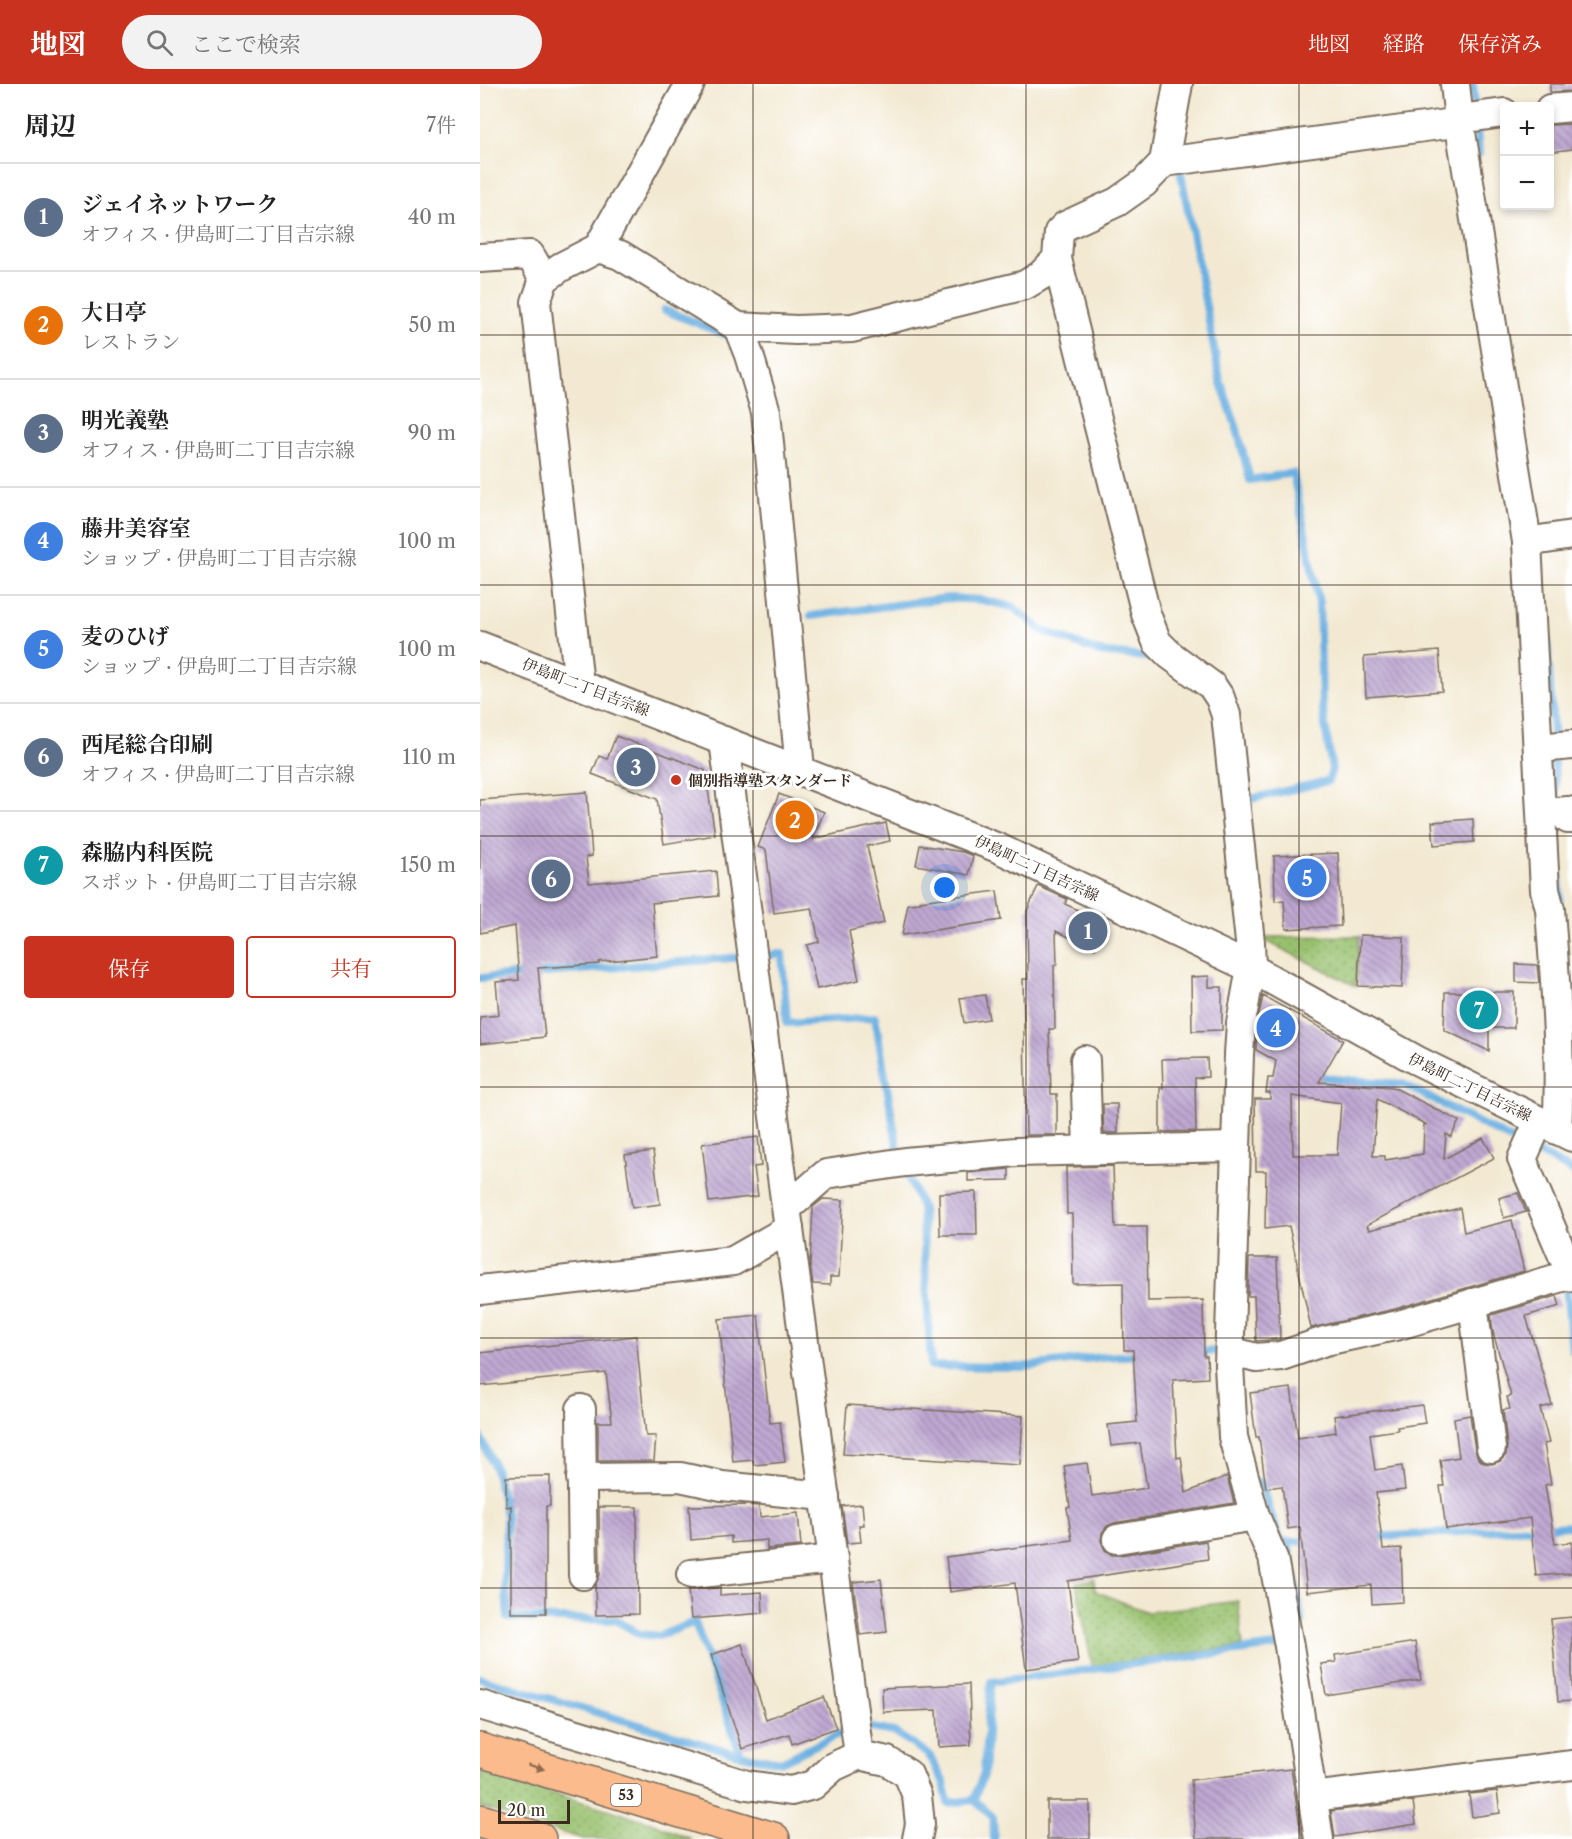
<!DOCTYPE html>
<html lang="ja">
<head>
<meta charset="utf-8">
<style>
  body { margin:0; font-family:"Libre Caslon Text","Noto Serif JP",serif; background:#f2f2f2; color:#222 }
  .controls { position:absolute; right:18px; top:18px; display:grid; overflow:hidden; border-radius:6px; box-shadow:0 3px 9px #0003 }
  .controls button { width:54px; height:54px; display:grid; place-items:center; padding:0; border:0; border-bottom:2px solid #e0e0e0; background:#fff; color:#222; font:30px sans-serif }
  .scale { position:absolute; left:18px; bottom:15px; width:72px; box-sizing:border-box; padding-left:6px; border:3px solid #3b2a1e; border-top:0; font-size:16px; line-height:21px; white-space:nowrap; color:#3b2a1e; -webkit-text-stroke:4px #fff; paint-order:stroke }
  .you { position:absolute; left:465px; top:804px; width:21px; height:21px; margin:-15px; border:4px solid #fff; border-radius:50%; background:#1a73e8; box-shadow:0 0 0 9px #1a73e833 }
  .badge { display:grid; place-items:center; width:39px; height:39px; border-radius:50%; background:#c8321e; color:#fff; font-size:20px; font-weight:700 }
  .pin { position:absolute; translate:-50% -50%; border:3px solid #fff; box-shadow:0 2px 6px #0006 }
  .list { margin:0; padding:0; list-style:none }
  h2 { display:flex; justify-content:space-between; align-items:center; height:78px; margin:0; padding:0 24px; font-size:26px }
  h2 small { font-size:20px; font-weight:400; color:#767676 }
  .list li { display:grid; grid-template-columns:39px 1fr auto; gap:18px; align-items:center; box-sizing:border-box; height:108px; padding:0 24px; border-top:2px solid #e0e0e0 }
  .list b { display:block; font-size:22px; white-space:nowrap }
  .list p { margin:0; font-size:20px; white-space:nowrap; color:#767676 }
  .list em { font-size:20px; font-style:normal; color:#767676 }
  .actions { display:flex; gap:12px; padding:18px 24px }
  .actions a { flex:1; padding:14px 0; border:2px solid #c8321e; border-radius:6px; text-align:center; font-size:21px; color:#c8321e }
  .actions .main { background:#c8321e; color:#fff }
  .icon { flex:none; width:33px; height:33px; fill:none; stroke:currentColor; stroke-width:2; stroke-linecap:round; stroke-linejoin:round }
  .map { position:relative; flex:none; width:1092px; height:1755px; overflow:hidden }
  header { display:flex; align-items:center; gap:36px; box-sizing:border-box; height:84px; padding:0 30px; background:#c8321e; color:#fff }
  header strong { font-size:28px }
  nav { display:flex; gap:33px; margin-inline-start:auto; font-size:21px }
  .search { width:420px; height:54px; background:#f2f2f2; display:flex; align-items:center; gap:15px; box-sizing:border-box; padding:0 21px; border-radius:33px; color:#767676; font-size:22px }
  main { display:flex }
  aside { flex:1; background:#fff }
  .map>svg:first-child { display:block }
  .grass { fill:url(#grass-dots); stroke:#6a7646; stroke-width:1.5 }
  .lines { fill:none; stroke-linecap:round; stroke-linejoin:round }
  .stream { stroke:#6cb0e2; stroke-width:8 }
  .building { fill:url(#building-back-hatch); fill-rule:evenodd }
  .minor-casing { stroke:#7b6d5d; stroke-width:32 }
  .highway-casing { stroke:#7b6d5d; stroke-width:36 }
  .minor { stroke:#fff; stroke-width:28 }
  .highway { stroke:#fbbb8d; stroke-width:33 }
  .oneway { fill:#916b50 }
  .grid { fill:none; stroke:#3b2a1e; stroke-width:1.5; stroke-opacity:0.55 }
  .poi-dot { fill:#c8321e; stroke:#fff; stroke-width:2 }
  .labels { text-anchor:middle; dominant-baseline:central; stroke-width:6; stroke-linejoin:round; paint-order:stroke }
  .shield { fill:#fff; stroke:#766a62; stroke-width:1.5 }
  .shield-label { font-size:14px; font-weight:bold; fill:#3b2a1e }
  .street-label { font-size:15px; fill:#3b2a1e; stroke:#fff }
  .poi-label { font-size:15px; font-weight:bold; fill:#3b2a1e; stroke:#fff; text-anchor:start }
</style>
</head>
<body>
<header>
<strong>地図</strong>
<div class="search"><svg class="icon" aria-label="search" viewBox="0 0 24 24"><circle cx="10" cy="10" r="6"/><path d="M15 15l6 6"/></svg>ここで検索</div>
<nav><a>地図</a><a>経路</a><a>保存済み</a></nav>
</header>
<main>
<aside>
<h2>周辺<small>7件</small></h2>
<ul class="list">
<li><span class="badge" style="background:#5c6f8a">1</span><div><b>ジェイネットワーク</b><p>オフィス · 伊島町二丁目吉宗線</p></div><em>40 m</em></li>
<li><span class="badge" style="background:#e8710a">2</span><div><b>大日亭</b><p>レストラン</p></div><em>50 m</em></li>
<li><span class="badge" style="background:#5c6f8a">3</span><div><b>明光義塾</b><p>オフィス · 伊島町二丁目吉宗線</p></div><em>90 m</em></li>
<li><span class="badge" style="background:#3f7fe0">4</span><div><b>藤井美容室</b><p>ショップ · 伊島町二丁目吉宗線</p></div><em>100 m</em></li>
<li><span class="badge" style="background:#3f7fe0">5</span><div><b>麦のひげ</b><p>ショップ · 伊島町二丁目吉宗線</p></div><em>100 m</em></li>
<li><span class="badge" style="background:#5c6f8a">6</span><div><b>西尾総合印刷</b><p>オフィス · 伊島町二丁目吉宗線</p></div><em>110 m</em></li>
<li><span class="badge" style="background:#0f9aa8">7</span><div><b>森脇内科医院</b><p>スポット · 伊島町二丁目吉宗線</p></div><em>150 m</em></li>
</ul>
<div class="actions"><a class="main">保存</a><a>共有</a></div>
</aside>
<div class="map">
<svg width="1092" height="1755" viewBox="0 0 1092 1755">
  <defs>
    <pattern id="grass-dots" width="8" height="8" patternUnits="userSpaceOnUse" patternTransform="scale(1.5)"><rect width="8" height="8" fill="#98c16e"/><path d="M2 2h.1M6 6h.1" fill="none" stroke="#7d9d5a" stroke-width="1.8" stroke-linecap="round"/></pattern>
    <pattern id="building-back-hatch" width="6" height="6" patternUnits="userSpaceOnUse" patternTransform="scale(1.5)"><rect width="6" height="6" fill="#bfa8d2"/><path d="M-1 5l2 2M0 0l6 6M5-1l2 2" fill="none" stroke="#9c89aa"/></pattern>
  </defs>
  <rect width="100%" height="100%" fill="#fff"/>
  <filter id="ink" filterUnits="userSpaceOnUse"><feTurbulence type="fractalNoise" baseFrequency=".0167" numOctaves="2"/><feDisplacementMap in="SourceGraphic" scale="12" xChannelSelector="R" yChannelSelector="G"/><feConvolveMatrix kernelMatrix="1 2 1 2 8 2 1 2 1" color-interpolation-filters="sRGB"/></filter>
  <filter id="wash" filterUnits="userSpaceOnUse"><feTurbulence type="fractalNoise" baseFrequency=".008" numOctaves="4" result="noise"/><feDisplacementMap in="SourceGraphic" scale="24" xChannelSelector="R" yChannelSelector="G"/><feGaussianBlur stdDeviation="1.35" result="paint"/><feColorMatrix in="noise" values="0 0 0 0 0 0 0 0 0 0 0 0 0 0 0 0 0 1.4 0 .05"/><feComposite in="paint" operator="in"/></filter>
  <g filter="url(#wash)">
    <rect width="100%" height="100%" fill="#f3e9d2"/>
    <g class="grass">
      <path d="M879,852L876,902L778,853Z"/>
      <path d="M614,1495L615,1507L667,1528L758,1517L763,1562L612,1582L596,1499Z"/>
      <path d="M0,1688L171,1738L211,1755H103L0,1723Z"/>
    </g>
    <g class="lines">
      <g class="stream">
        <path d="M993,0L999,70"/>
        <path d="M700,85L740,296L757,345L770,396L813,389L839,519L842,621L852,686L848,697L766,716"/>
        <path d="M184,226L247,251"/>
        <path d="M1064,515L1073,647L1076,722"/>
        <path d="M331,532L468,514L502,516L533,523L561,546L619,568L675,574L680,577"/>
        <path d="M1076,734L1080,815"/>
        <path d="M0,894L302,870L307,939L395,933L419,1073"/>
        <path d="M832,991L855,995L923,1000L1042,1061"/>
        <path d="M1053,1066L1092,1087"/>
        <path d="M424,1084L442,1124L451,1282L542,1283L621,1273L662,1271"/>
        <path d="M1089,1201L1086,1202L1092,1266"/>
        <path d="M716,1268L742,1267"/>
        <path d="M0,1352L15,1384L26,1431L25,1496L28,1534L136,1536L159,1550L179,1552L215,1538L261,1671L301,1678L365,1647L386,1643L414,1648L449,1671L464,1699L468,1719L494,1716L513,1733L514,1755"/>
        <path d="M780,1398L801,1458L830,1457"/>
        <path d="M893,1453L1092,1442"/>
        <path d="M808,1458L822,1538"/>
        <path d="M0,1594L261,1671"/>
        <path d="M494,1716L504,1688L511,1598L804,1561"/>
      </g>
    </g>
    <g id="blocks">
      <g class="building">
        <path d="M1070,0H1092V7L1070,8Z"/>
        <path d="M1092,40V65L1070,68V41Z"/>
        <path d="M959,567L962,607L886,613L884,573Z"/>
        <path d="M136,652L225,686L235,751L184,760L177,715L112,690L119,672L127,675Z"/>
        <path d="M107,708L112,772L106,773L109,799L236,787L238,812L172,819L177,872L119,878V880L58,884L65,953L0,960V933L19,931L16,898L39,896L35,842L0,849V716Z"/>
        <path d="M299,710L344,728L333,755L406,739L410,757L387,762L404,839L369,847L379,896L337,905L327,861L339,858L332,824L294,829L286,766L278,763Z"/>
        <path d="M993,735L994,758L954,761L952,738Z"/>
        <path d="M440,761L483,768L493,772L489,791L436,781Z"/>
        <path d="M858,769L861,842L806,845L804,816L795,817L794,772Z"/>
        <path d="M558,802L587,815L585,820L627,839L615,865L576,847L577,881H574L575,945H569L571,1010H577V1051H546L543,895H548L547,827Z"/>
        <path d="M517,807L521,836L422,851L428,820L440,819V817Z"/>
        <path d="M880,851L924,853L922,904L878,902Z"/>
        <path d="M1036,880L1057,881L1059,899L1036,898Z"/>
        <path d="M729,892V903H742V946L712,947L711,893Z"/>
        <path d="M965,908H1034V944H1009V967L964,946Z"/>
        <path d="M505,911L509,935L484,939L480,914Z"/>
        <path d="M783,912L863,956L839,998L913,1003L979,1037L971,1053L966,1050L964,1075L1003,1054L1014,1074L887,1141L889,1146L980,1124L984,1148L1032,1136L1044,1187L915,1225L831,1244L809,1142L785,1145L786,1087H776L775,1015H790V1009H786L788,994H793L796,977L776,966L777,941ZM812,1012L861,1019L857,1071H813ZM897,1015L947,1041L944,1040L943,1070L905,1076V1072H893Z"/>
        <path d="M727,974L728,993L715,994L716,1047L680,1048V1004H683L682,975Z"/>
        <path d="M623,1020H637L638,1049H624Z"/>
        <path d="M278,1053L281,1082L274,1083L278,1112L229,1118L222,1060Z"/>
        <path d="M173,1067L180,1120L152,1124L145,1071Z"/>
        <path d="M633,1082L635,1143H667L668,1217L723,1216L724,1272H727L728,1294L693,1296L697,1374L701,1373L706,1409L747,1392L754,1419L634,1439L627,1442L622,1449L621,1457L625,1466L632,1471H640L726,1457L728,1475L588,1497L598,1578L546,1585L535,1499L470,1508L466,1473L592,1456L587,1424L590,1423L584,1382L607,1379L612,1412L667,1404L660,1359L631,1362L628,1341L657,1338L653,1266H644L643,1199L593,1200L592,1130H587L586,1083Z"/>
        <path d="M529,1085V1096L488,1097V1089Z"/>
        <path d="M496,1108L497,1151H460L459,1109Z"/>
        <path d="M1038,1109L1046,1128L1024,1134L1019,1114Z"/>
        <path d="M343,1115L363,1116L359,1193H350V1201L333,1200L330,1181L333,1123Z"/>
        <path d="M769,1174H797L800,1255L776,1257L774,1212H768Z"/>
        <path d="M1077,1212L1080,1222L1046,1232L1072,1321L1060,1324L1069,1359L1064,1360L1071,1400L1065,1401L1075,1460L1092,1458V1489L1056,1492L1050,1434L966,1445L960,1402H964L960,1376L979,1373L974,1334L990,1331L995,1366L998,1374L1004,1379L1012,1380L1020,1377L1026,1371L1027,1362L1023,1326L1030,1325L1027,1313L1031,1312L1013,1248L1011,1231Z"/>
        <path d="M278,1231L290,1339L300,1338L305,1378L274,1381L273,1376L253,1378L239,1235Z"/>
        <path d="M156,1252L166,1352H176L174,1377H118V1338H132L126,1289L0,1302V1269Z"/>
        <path d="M811,1304L818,1354L856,1348L854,1332L942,1321L945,1339L917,1343L918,1346L890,1350L895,1386L922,1382L925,1406L896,1409L903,1465L921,1464L923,1518L892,1520L891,1501L827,1508L820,1443L808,1445L802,1402L786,1404L779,1353H776L770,1309Z"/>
        <path d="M367,1321L543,1332L540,1381L363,1370Z"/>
        <path d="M70,1392V1422H66V1529H31V1422L26,1423V1393Z"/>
        <path d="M382,1420L384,1441H379L381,1458L367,1459L362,1422Z"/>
        <path d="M264,1421L279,1422L280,1433L318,1429L321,1462L287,1465V1456L251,1459V1452L211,1456L209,1422Z"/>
        <path d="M119,1423H157L158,1530L116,1531L115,1501L120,1491Z"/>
        <path d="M401,1495L407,1548L380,1551L373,1498Z"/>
        <path d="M240,1504V1511L282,1508L283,1529L211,1535L208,1506Z"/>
        <path d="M1092,1533V1617L1078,1618L1071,1535Z"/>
        <path d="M935,1558L941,1596L846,1611L841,1580L856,1578L855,1571Z"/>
        <path d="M262,1560L286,1635L344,1613L356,1644L312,1660L309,1650L262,1665L231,1571Z"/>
        <path d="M489,1600L491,1661L459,1663L457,1626L403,1628L402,1604Z"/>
        <path d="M811,1685L822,1755H716L711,1696Z"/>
        <path d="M1017,1707L1020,1729L992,1733L989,1710Z"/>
        <rect x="567" y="1717" width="43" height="38"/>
        <path d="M933,1717L936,1740L855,1753L851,1727Z"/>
      </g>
    </g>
  </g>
  <g filter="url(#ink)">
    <use href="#blocks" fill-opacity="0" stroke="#7b6d5d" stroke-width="1.5"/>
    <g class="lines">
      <g class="minor-casing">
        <g id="minor">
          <path d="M698,0L684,78L664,99L637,118L585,142L579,148L577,175L666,530L677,558L690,571L732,602L740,614L746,631L770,858L771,884L761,939L759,970L749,1281L753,1353L775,1432L793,1474L809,1562L839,1755"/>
          <path d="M975,0L979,36L1047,458L1065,806L1070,825C1075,898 1082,972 1077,1046"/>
          <path d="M1070,25L1092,23"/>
          <path d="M684,78L967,40L987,34L1024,29"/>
          <path d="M118,164L140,171L258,243L316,246L372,244L545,201L560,192L577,175"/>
          <path d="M0,174L50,171L64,195"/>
          <path d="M258,243L269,271L286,328L320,685"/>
          <path d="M1047,458L1092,451"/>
          <path d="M0,562L518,764L771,884L936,976L1092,1053"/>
          <path d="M99,600L56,218L64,195L81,183L118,164L210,0"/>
          <path d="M244,657L379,1671"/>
          <path d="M1059,664L1092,661"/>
          <path d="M1062,729L1088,727V735H1092"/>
          <path d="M605,976L608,1066"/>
          <path d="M1059,1037L1042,1075L1092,1193"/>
          <path d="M306,1121L314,1118L346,1090L425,1078L536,1068L756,1063"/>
          <path d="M0,1206L253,1177L309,1145"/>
          <path d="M993,1219L1011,1364"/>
          <path d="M750,1267L776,1274L801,1272L845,1257L919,1241L1092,1190"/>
          <path d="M101,1325L103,1491"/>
          <path d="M101,1394L200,1393L242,1402L345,1412"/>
          <path d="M637,1455L775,1432"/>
          <path d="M211,1490L353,1475"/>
          <path d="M0,1621L267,1701L311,1707L333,1701L353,1683L379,1671L407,1677L428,1690L437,1712L440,1740L437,1755"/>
          <path d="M832,1713L1092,1681"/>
        </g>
      </g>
      <g class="highway-casing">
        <g id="highway">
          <path d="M0,1666L293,1755"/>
          <path d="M0,1737L59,1755"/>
        </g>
      </g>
      <use href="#minor" class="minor"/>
      <use href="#highway" class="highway"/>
    </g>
    <defs><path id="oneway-solid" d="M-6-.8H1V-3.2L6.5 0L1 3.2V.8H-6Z" transform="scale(1.5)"/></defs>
    <use class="oneway" href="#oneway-solid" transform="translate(56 1683) rotate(17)"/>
  </g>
  <path class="grid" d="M273,0V1755M546,0V1755M819,0V1755M0,251H1092M0,501H1092M0,752H1092M0,1003H1092M0,1254H1092M0,1504H1092"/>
  <circle class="poi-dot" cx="196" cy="696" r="6"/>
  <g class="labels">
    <rect class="shield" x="131" y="1700" width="30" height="22" rx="4.5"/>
    <g class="shield-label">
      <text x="146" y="1711">53</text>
    </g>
    <g class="street-label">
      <text transform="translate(106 603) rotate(21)">伊島町二丁目吉宗線</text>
      <text transform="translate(557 784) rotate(25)">伊島町二丁目吉宗線</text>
      <text transform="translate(990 1003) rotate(26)">伊島町二丁目吉宗線</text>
    </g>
    <g class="poi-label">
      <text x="208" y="696">個別指導塾スタンダード</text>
    </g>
  </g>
</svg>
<div class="controls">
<button>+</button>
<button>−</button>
</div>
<div class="scale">20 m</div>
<div class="you"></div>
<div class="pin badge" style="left:608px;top:847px;background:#5c6f8a">1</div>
<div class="pin badge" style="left:315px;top:736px;background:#e8710a">2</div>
<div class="pin badge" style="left:156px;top:683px;background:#5c6f8a">3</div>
<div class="pin badge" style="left:796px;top:944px;background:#3f7fe0">4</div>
<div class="pin badge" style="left:827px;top:794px;background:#3f7fe0">5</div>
<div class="pin badge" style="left:71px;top:795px;background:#5c6f8a">6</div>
<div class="pin badge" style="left:999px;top:926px;background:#0f9aa8">7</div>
</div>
</main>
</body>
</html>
